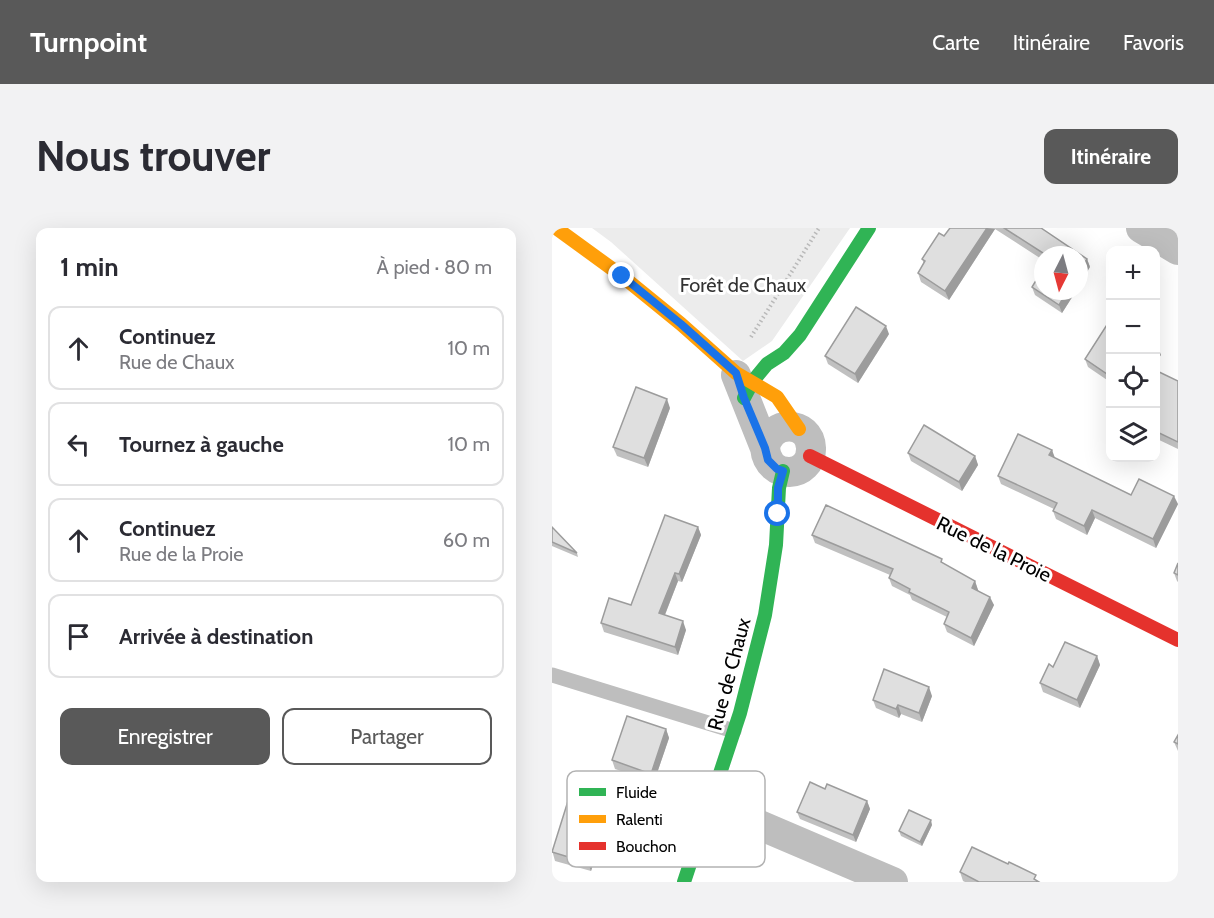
<!DOCTYPE html>
<html lang="fr">
<head>
<meta charset="utf-8">
<style>
  body { margin:0; font-family:Cabin,sans-serif; background:#f2f2f3; color:#2b2b33 }
  .controls { position:absolute; right:18px; top:18px; display:grid; overflow:hidden; border-radius:12px; box-shadow:0 6px 24px #0002 }
  .controls button { width:54px; height:54px; display:grid; place-items:center; padding:0; border:0; border-bottom:2px solid #e1e1e2; background:#fff; color:#2b2b33; font:30px sans-serif }
  .compass { position:absolute; left:482px; top:18px; width:54px; height:54px; border-radius:50%; background:#fff; box-shadow:0 6px 24px #0002; rotate:186deg }
  .stop { position:absolute; width:18px; height:18px; margin:-14px; border:4px solid #1a73e8; border-radius:50%; background:#fff }
  .stop.end { background:#1a73e8; border-color:#fff; box-shadow:0 2px 6px #0008 }
  .list { margin:0; padding:0; list-style:none }
  h2 { display:flex; justify-content:space-between; align-items:center; height:78px; margin:0; padding:0 24px; font-size:26px }
  h2 small { font-size:20px; font-weight:400; color:#7c7c81 }
  .list li { display:grid; grid-template-columns:39px 1fr auto; gap:18px; align-items:center; box-sizing:border-box; height:84px; margin:0 12px 12px; padding:0 12px; border:2px solid #e1e1e2; border-radius:12px }
  .list b { display:block; font-size:22px; white-space:nowrap }
  .list p { margin:0; font-size:20px; white-space:nowrap; color:#7c7c81 }
  .list em { font-size:20px; font-style:normal; color:#7c7c81 }
  .actions { display:flex; gap:12px; padding:18px 24px }
  .actions a { flex:1; padding:14px 0; border:2px solid #595959; border-radius:12px; text-align:center; font-size:21px; color:#595959 }
  .actions .main { background:#595959; color:#fff }
  .icon { flex:none; width:33px; height:33px; fill:none; stroke:currentColor; stroke-width:2; stroke-linecap:round; stroke-linejoin:round }
  .map { position:relative; flex:none; width:626px; height:654px; overflow:hidden; border-radius:12px }
  header { display:flex; align-items:center; gap:36px; box-sizing:border-box; height:84px; padding:0 30px; background:#595959; color:#fff }
  header strong { font-size:28px }
  nav { display:flex; gap:33px; margin-inline-start:auto; font-size:21px }
  .intro { display:flex; align-items:center; justify-content:space-between; box-sizing:border-box; height:144px; padding:0 36px }
  h1 { margin:0; font-size:42px }
  .button { padding:15px 27px; border-radius:12px; background:#595959; color:#fff; font-size:21px; font-weight:700 }
  main { display:flex; gap:36px; padding:0 36px }
  aside { flex:1; background:#fff; border-radius:12px; box-shadow:0 6px 24px #0002 }
  .map>svg:first-child { display:block }
  .green { fill:#ececec }
  .lines { fill:none; stroke-linecap:round; stroke-linejoin:round }
  .path { stroke:#b9b9b9; stroke-width:4; stroke-dasharray:1.5 3; stroke-linecap:butt }
  .lane { stroke:#bebebe; stroke-width:15 }
  .street { stroke:#bebebe; stroke-width:30 }
  .fast { stroke:#30b455; stroke-width:14 }
  .slow { stroke:#ff9f0a; stroke-width:14 }
  .jam { stroke:#e5322d; stroke-width:14 }
  .wall { fill:#c0c0c0 }
  .shaded-wall { fill:#9c9c9c }
  .building { fill:#dfdfdf; stroke:#9c9c9c; stroke-width:1.5 }
  .route { stroke:#1a73e8; stroke-width:8 }
  .labels { text-anchor:middle; dominant-baseline:central; stroke-width:6; stroke-linejoin:round; paint-order:stroke }
  .park-label { font-size:20px; fill:#333; stroke:#fff }
  .street-label { font-size:20px; fill:#000; stroke:#fff }
  .key { fill:#fff; stroke:#b2b2b2; stroke-width:1.5 }
  .key-label { font-size:16px; fill:#000 }
</style>
</head>
<body>
<header>
<strong>Turnpoint</strong>
<nav><a>Carte</a><a>Itinéraire</a><a>Favoris</a></nav>
</header>
<div class="intro"><h1>Nous trouver</h1><a class="button">Itinéraire</a></div>
<main>
<aside>
<h2>1 min<small>À pied · 80 m</small></h2>
<ul class="list">
<li><svg class="icon" aria-label="ahead" viewBox="0 0 24 24"><path d="M12 20V5M6 11l6-6 6 6"/></svg><div><b>Continuez</b><p>Rue de Chaux</p></div><em>10 m</em></li>
<li><svg class="icon" aria-label="left" viewBox="0 0 24 24"><path d="M17 20v-9H6M10 6l-5 5 5 5"/></svg><div><b>Tournez à gauche</b></div><em>10 m</em></li>
<li><svg class="icon" aria-label="ahead" viewBox="0 0 24 24"><path d="M12 20V5M6 11l6-6 6 6"/></svg><div><b>Continuez</b><p>Rue de la Proie</p></div><em>60 m</em></li>
<li><svg class="icon" aria-label="arrive" viewBox="0 0 24 24"><path d="M6 21V4h12l-3 4 3 4H6"/></svg><div><b>Arrivée à destination</b></div></li>
</ul>
<div class="actions"><a class="main">Enregistrer</a><a>Partager</a></div>
</aside>
<div class="map">
<svg width="626" height="654" viewBox="0 0 626 654">
  <rect width="100%" height="100%" fill="#fff"/>
  <path class="green" d="M40,0H298L220,113L191,133L59,14Z"/>
  <g class="lines">
    <path class="path" d="M199,109L267,0"/>
    <path class="lane" d="M0,447L182,503"/>
    <g class="street">
      <path d="M589,0L626,22"/>
      <path d="M184,147L213,220C216,253 260,251 259,220C258,192 218,191 213,220"/>
      <path d="M158,576L341,654"/>
    </g>
    <g class="fast">
      <path d="M192,170L201,153L215,136L232,125L248,107L317,0"/>
      <path d="M132,654L188,485L213,387L224,317L227,260L231,243"/>
    </g>
    <path class="slow" d="M4,0L70,48L129,96L184,145L225,169L247,201"/>
    <path class="jam" d="M258,228L626,412"/>
  </g>
  <g class="wall">
    <path d="M402,0H489L535,31L538,39L527,27H491V32L443,1L397,72L369,54L366,45L372,36L370,31L392,8Z"/>
    <path d="M480,59L524,63L510,85L483,67Z"/>
    <path d="M558,92V154L536,139L533,131Z"/>
    <path d="M337,106L306,155L276,136L273,128Z"/>
    <path d="M603,142L626,153V221L603,210Z"/>
    <path d="M118,180L96,239L65,228L61,219Z"/>
    <path d="M500,222L502,230L579,267L626,276L604,320L543,290L535,307L504,291L501,283L502,281L449,256L446,248Z"/>
    <path d="M356,225L423,228L426,237L410,263L359,233Z"/>
    <path d="M0,299L25,325L26,329L0,318Z"/>
    <path d="M146,299L149,307L130,354L126,353L113,387L134,402L126,427L52,404L49,395L79,377Z"/>
    <path d="M260,307L392,336L423,353L426,362L442,377L422,418L395,404L392,396L395,389L360,372L358,367L340,358L337,350L338,347L263,315Z"/>
    <path d="M626,335V354L625,353L622,345Z"/>
    <path d="M545,428L548,437L528,480L491,464L488,455L501,439Z"/>
    <path d="M380,468L370,494L349,486L347,490L324,480L321,472Z"/>
    <path d="M114,501L117,510L102,554L63,541L60,532Z"/>
    <path d="M626,507V523L622,514Z"/>
    <path d="M273,561L315,573L318,581L304,614L248,591L245,584Z"/>
    <path d="M57,568L60,577L39,643L3,633L0,622Z"/>
    <path d="M380,597L370,618L349,608L347,603Z"/>
    <path d="M456,636L487,654H413L411,653L408,644Z"/>
  </g>
  <g class="shaded-wall">
    <path d="M435,0L443,1L397,72L393,63Z"/>
    <path d="M535,31L538,39L527,58V44Z"/>
    <path d="M515,63H524L510,85L507,77Z"/>
    <path d="M334,98L337,106L306,155L303,146Z"/>
    <path d="M606,119L609,127L603,135V123Z"/>
    <path d="M115,171L118,180L96,239L92,230Z"/>
    <path d="M500,222L503,230L497,227Z"/>
    <path d="M423,228L426,237L410,263L407,254Z"/>
    <path d="M622,268L626,276L604,320L601,311Z"/>
    <path d="M540,282L543,290L535,307L532,298Z"/>
    <path d="M146,299L149,307L130,354L127,346Z"/>
    <path d="M123,345L126,353L110,394L107,385Z"/>
    <path d="M423,353L426,362L423,368L420,360Z"/>
    <path d="M438,369L442,377L422,418L419,410Z"/>
    <path d="M131,393L134,402L126,427L123,419Z"/>
    <path d="M545,428L548,437L528,480L525,472Z"/>
    <path d="M377,459L380,468L370,494L367,485Z"/>
    <path d="M346,477L349,486L347,490L344,481Z"/>
    <path d="M114,501L117,510L102,554L99,546Z"/>
    <path d="M57,568L60,577L39,643L36,635Z"/>
    <path d="M315,573L318,581L304,614L301,607Z"/>
    <path d="M379,592L380,597L370,618L368,614Z"/>
  </g>
  <g class="building">
    <path d="M398,0H435L393,63L366,45L373,33L370,31L387,5L392,8Z"/>
    <path d="M452,0H489L535,31L527,44V27H494Z"/>
    <path d="M491,41V63H515L507,77L480,59Z"/>
    <path d="M304,79L334,98L303,146L273,128Z"/>
    <path d="M558,92V148L533,131Z"/>
    <path d="M603,142L626,153V214L603,203Z"/>
    <path d="M84,159L115,171L92,230L61,219Z"/>
    <path d="M372,197L423,228L407,254L356,225Z"/>
    <path d="M466,206L500,222L497,227L579,267L587,251L622,268L601,311L540,282L532,298L501,283L505,275L446,248Z"/>
    <path d="M274,277L390,331L389,334L423,353L420,360L438,369L419,410L392,396L397,384L357,364L358,361L337,350L341,341L260,307Z"/>
    <path d="M113,287L146,299L127,346L123,345L107,385L131,393L123,419L49,395L57,370L79,377Z"/>
    <path d="M0,299L25,325L0,314Z"/>
    <path d="M626,335V347L622,345Z"/>
    <path d="M513,414L545,428L525,472L488,455L497,436L501,439Z"/>
    <path d="M332,441L377,459L367,485L346,477L344,481L321,472Z"/>
    <path d="M75,488L114,501L99,546L60,532Z"/>
    <path d="M626,507V516L622,514Z"/>
    <path d="M258,554L273,561L275,556L315,573L301,607L245,584Z"/>
    <path d="M21,557L57,568L36,635L0,624Z"/>
    <path d="M357,582L379,592L368,614L347,603Z"/>
    <path d="M420,619L456,636L457,634L484,647L482,651L487,654H427L408,644Z"/>
  </g>
  <g class="lines">
    <path class="route" d="M70,48L129,96L184,145L192,170L213,220L216,232L225,241L231,243L226,260V286"/>
  </g>
  <g class="labels">
    <g class="park-label">
      <text x="191" y="57">Forêt de Chaux</text>
    </g>
    <g class="street-label">
      <text transform="translate(442 321) rotate(26)">Rue de la Proie</text>
      <text transform="translate(177 446) rotate(-75)">Rue de Chaux</text>
    </g>
  </g>
  <rect x="15" y="543" width="198" height="96" rx="9" class="key"/>
  <rect x="27" y="560" width="27" height="8" fill="#30b455"/>
  <rect x="27" y="587" width="27" height="8" fill="#ff9f0a"/>
  <rect x="27" y="614" width="27" height="8" fill="#e5322d"/>
  <g class="key-label">
    <text x="64" y="570">Fluide</text>
    <text x="64" y="597">Ralenti</text>
    <text x="64" y="624">Bouchon</text>
  </g>
</svg>
<div class="controls">
<button>+</button>
<button>−</button>
<button><svg class="icon" aria-label="locate" viewBox="0 0 24 24"><circle cx="12" cy="12" r="6"/><path d="M12 2v4M12 18v4M2 12h4M18 12h4"/></svg></button>
<button><svg class="icon" aria-label="layers" viewBox="0 0 24 24"><path d="M12 4l9 5-9 5-9-5zM3 14l9 5 9-5"/></svg></button>
</div>
<svg class="compass" viewBox="-18 -18 36 36"><path d="M0-13l5 13h-10z" fill="#e53935"/><path d="M0 13l5-13h-10z" fill="#7c7c81"/></svg>
<div class="stop" style="left:226px;top:286px"></div>
<div class="stop end" style="left:70px;top:48px"></div>
</div>
</main>
</body>
</html>
